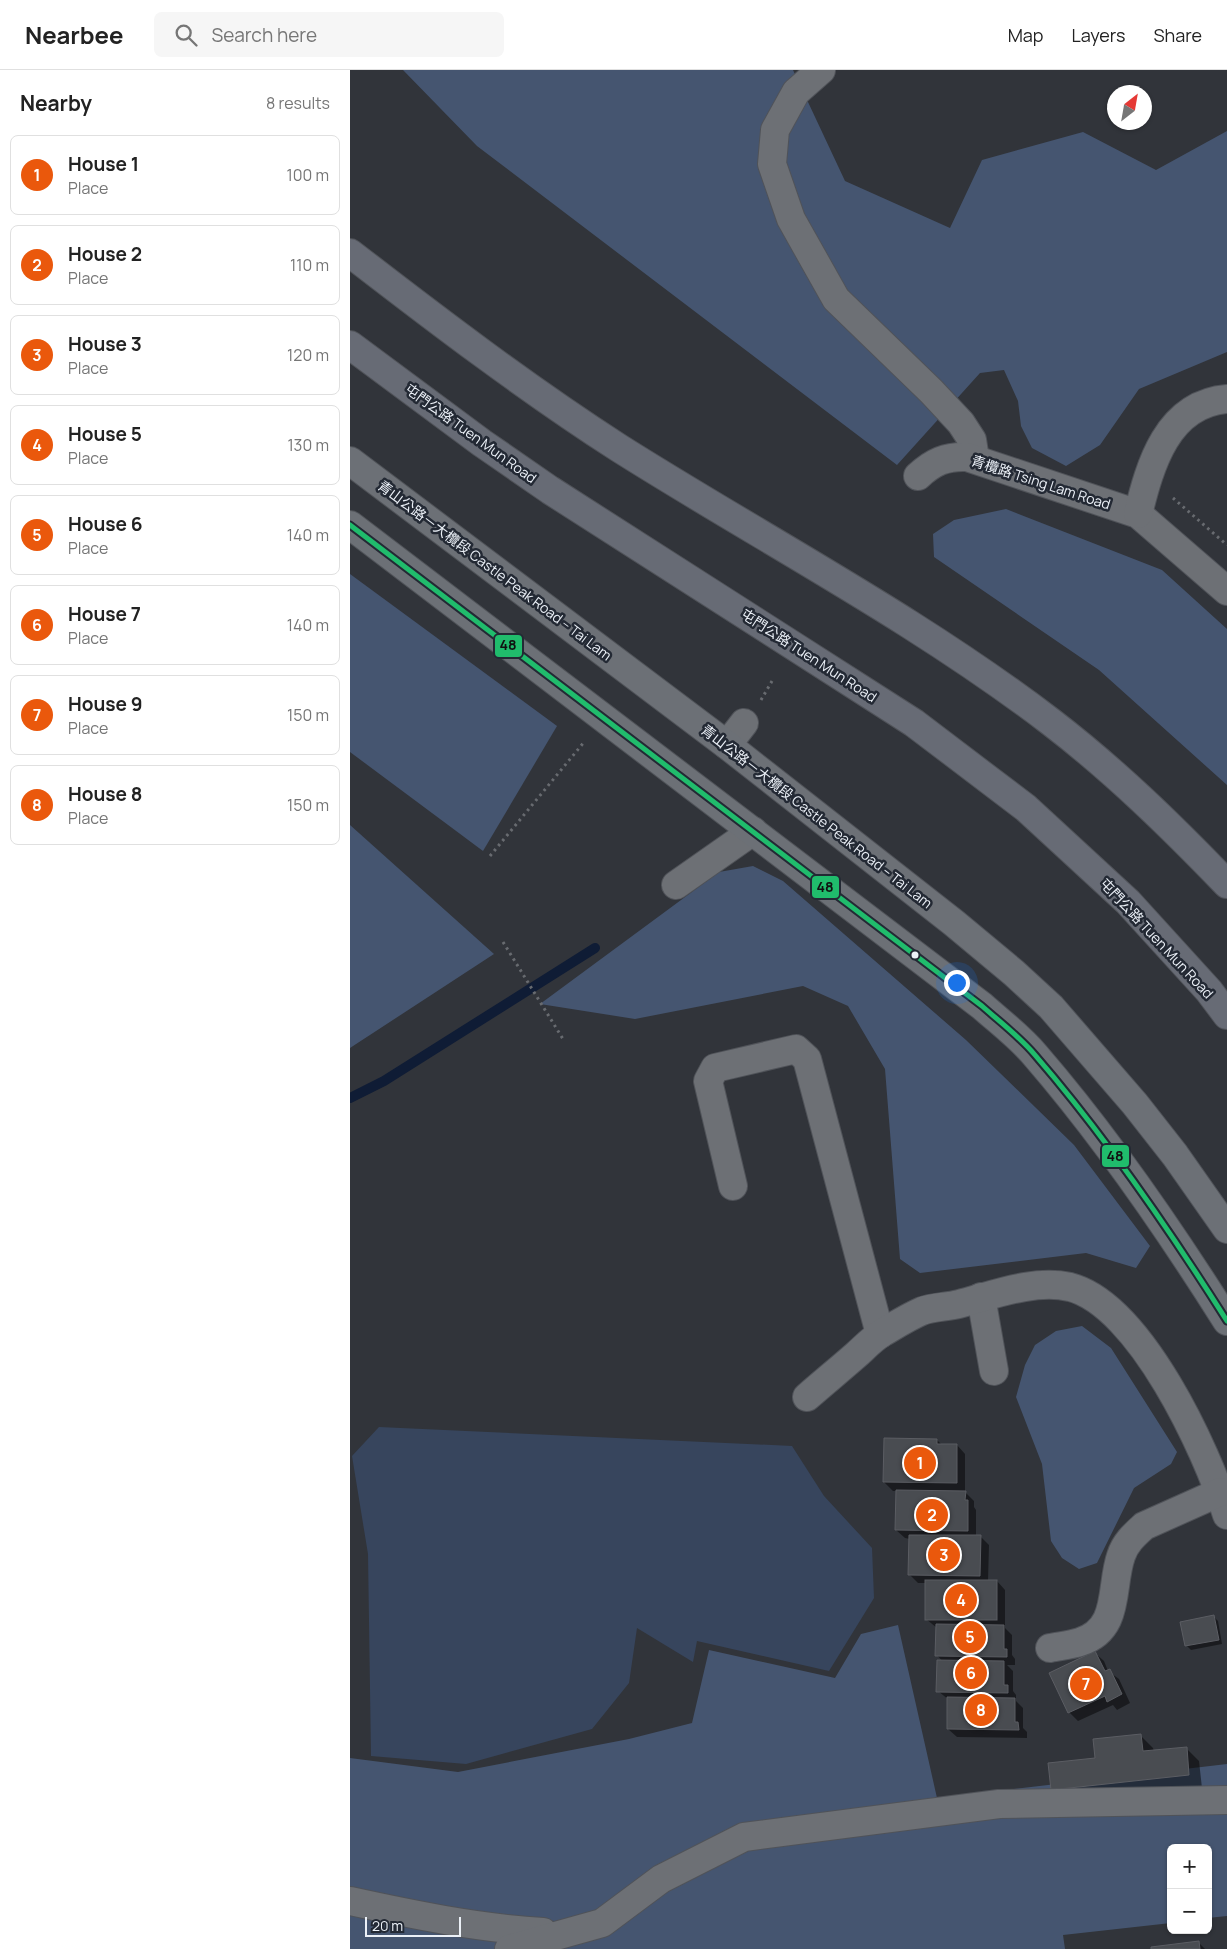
<!DOCTYPE html>
<html lang="en">
<head>
<meta charset="utf-8">
<style>
  body { margin:0; font-family:Manrope,"Noto Sans TC",sans-serif; background:#f6f6f6; color:#222 }
  .controls { position:absolute; right:15px; bottom:15px; display:grid; overflow:hidden; border-radius:8px; box-shadow:0 1px 4px #0004 }
  .controls button { width:45px; height:45px; display:grid; place-items:center; padding:0; border:0; border-bottom:1px solid #e0e0e0; background:#fff; color:#222; font:25px sans-serif }
  .compass { position:absolute; left:757px; top:15px; width:45px; height:45px; border-radius:50%; background:#fff; box-shadow:0 1px 4px #0004; rotate:31deg }
  .scale { position:absolute; left:15px; bottom:12px; width:96px; box-sizing:border-box; padding-left:5px; border:2px solid #ebf0f7; border-top:0; font-size:14px; line-height:18px; white-space:nowrap; color:#ebf0f7; -webkit-text-stroke:4px #232934; paint-order:stroke }
  .you { position:absolute; left:606px; top:912px; width:18px; height:18px; margin:-12px; border:4px solid #fff; border-radius:50%; background:#1a73e8; box-shadow:0 0 0 8px #1a73e833 }
  .badge { display:grid; place-items:center; width:32px; height:32px; border-radius:50%; background:#ea580c; color:#fff; font-size:16px; font-weight:700 }
  .pin { position:absolute; translate:-50% -50%; border:2px solid #fff; box-shadow:0 1px 5px #0006 }
  .list { margin:0; padding:0; list-style:none }
  h2 { display:flex; justify-content:space-between; align-items:center; height:65px; margin:0; padding:0 20px; font-size:21px }
  h2 small { font-size:16px; font-weight:400; color:#767676 }
  .list li { display:grid; grid-template-columns:32px 1fr auto; gap:15px; align-items:center; box-sizing:border-box; height:80px; margin:0 10px 10px; padding:0 10px; border:1px solid #e0e0e0; border-radius:8px }
  .list b { display:block; font-size:19px; white-space:nowrap }
  .list p { margin:0; font-size:16px; white-space:nowrap; color:#767676 }
  .list em { font-size:16px; font-style:normal; color:#767676 }
  .icon { flex:none; width:28px; height:28px; fill:none; stroke:currentColor; stroke-width:2; stroke-linecap:round; stroke-linejoin:round }
  .map { position:relative; flex:none; width:877px; height:1879px; overflow:hidden }
  header { display:flex; align-items:center; gap:30px; box-sizing:border-box; height:70px; padding:0 25px; background:#fff; border-bottom:1px solid #e0e0e0 }
  header strong { font-size:24px }
  nav { display:flex; gap:28px; margin-inline-start:auto; font-size:18px }
  .search { width:350px; height:45px; background:#f6f6f6; display:flex; align-items:center; gap:12px; box-sizing:border-box; padding:0 18px; border-radius:8px; color:#767676; font-size:19px }
  main { display:flex }
  aside { flex:1; background:#fff }
  .map>svg:first-child { display:block }
  .green { fill:#37455d }
  .forest { fill:#455570 }
  .shadow { fill:#0007 }
  .lines { fill:none; stroke-linecap:round; stroke-linejoin:round }
  .stream { stroke:#0f1c35; stroke-width:10 }
  .building { fill:#494c51; stroke:#5b5d63 }
  .minor-casing { stroke:#505359; stroke-width:30 }
  .major-casing { stroke:#505359; stroke-width:30 }
  .highway-casing { stroke:#505359; stroke-width:30 }
  .path { stroke:#686b70; stroke-width:3; stroke-dasharray:2.5 4; stroke-linecap:butt }
  .minor { stroke:#6d7075; stroke-width:28 }
  .major { stroke:#6c7076; stroke-width:28 }
  .highway { stroke:#676b75; stroke-width:28 }
  .bus-1-casing { stroke:#232934; stroke-width:9 }
  .bus-1 { stroke:#20bc6c; stroke-width:5 }
  .bus-dot { fill:#ebf0f7; stroke:#232934; stroke-width:2 }
  .labels { text-anchor:middle; dominant-baseline:central; stroke-width:5; stroke-linejoin:round; paint-order:stroke }
  .street-label { font-size:14px; fill:#ebf0f7; stroke:#232934 }
  .line-badge { stroke:#232934; stroke-width:2 }
  .pale-badge-label { font-size:14px; text-anchor:middle; font-weight:bold; fill:#111 }
</style>
</head>
<body>
<header>
<strong>Nearbee</strong>
<div class="search"><svg class="icon" aria-label="search" viewBox="0 0 24 24"><circle cx="10" cy="10" r="6"/><path d="M15 15l6 6"/></svg>Search here</div>
<nav><a>Map</a><a>Layers</a><a>Share</a></nav>
</header>
<main>
<aside>
<h2>Nearby<small>8 results</small></h2>
<ul class="list">
<li><span class="badge">1</span><div><b>House 1</b><p>Place</p></div><em>100 m</em></li>
<li><span class="badge">2</span><div><b>House 2</b><p>Place</p></div><em>110 m</em></li>
<li><span class="badge">3</span><div><b>House 3</b><p>Place</p></div><em>120 m</em></li>
<li><span class="badge">4</span><div><b>House 5</b><p>Place</p></div><em>130 m</em></li>
<li><span class="badge">5</span><div><b>House 6</b><p>Place</p></div><em>140 m</em></li>
<li><span class="badge">6</span><div><b>House 7</b><p>Place</p></div><em>140 m</em></li>
<li><span class="badge">7</span><div><b>House 9</b><p>Place</p></div><em>150 m</em></li>
<li><span class="badge">8</span><div><b>House 8</b><p>Place</p></div><em>150 m</em></li>
</ul>
</aside>
<div class="map">
<svg width="877" height="1879" viewBox="0 0 877 1879">
  <rect width="100%" height="100%" fill="#31343a"/>
  <path class="green" d="M29,1357L442,1376L474,1426L522,1478L524,1528L479,1601L347,1571L343,1592L287,1558L279,1613L242,1659L116,1694L21,1686L18,1484L2,1386Z"/>
  <g class="forest">
    <path d="M53,0H443L495,111L600,158L632,90L733,62L806,100L877,61V282L789,319L750,375L716,396L682,378L671,356L668,331L654,300L630,303L547,395L127,76Z"/>
    <path d="M656,439L812,500L877,559V715L749,600L584,487L583,464L604,450Z"/>
    <path d="M0,504L207,656L133,781L0,682Z"/>
    <path d="M0,755L144,884L0,978Z"/>
    <path d="M403,796L433,811L616,970L724,1075L800,1176L786,1198L736,1183L570,1203L550,1189L535,999L498,936L453,916L285,949L190,934L369,802Z"/>
    <path d="M732,1256L761,1278L827,1382L821,1394L784,1418L747,1493L729,1499L712,1488L701,1471L692,1394L666,1327L675,1295L685,1275L706,1261Z"/>
    <path d="M548,1555L587,1728L877,1694V1846L858,1848V1778H821V1853L713,1865L715,1879H0V1688L108,1702L279,1669L342,1653L359,1580L485,1608L511,1564Z"/>
  </g>
  <g class="shadow">
    <path d="M587,1370L592,1375H607L615,1384V1422L624,1431V1437L626,1440V1466H630L639,1475L638,1511H647L655,1520V1558L662,1565V1585L665,1589V1595H657L663,1601V1621L666,1625V1631L673,1638V1658L677,1662V1668L607,1667L598,1659L599,1630L588,1621L593,1592L587,1585V1558L576,1549L577,1513H568L560,1505V1469L555,1468L546,1460L547,1421H543L534,1412Z"/>
    <path d="M864,1547L868,1551L872,1574L841,1580L837,1576L832,1553Z"/>
    <path d="M745,1583L754,1591L758,1601L769,1609L780,1633L767,1640L763,1635L728,1651L719,1642Z"/>
    <path d="M790,1665L803,1678L804,1682L836,1678L849,1691L852,1718L702,1720L747,1689Z"/>
    <path d="M848,1872L855,1879H803Z"/>
  </g>
  <g class="lines">
    <path class="stream" d="M0,1028L34,1011L245,878"/>
  </g>
  <g class="building">
    <path d="M534,1368L587,1369V1374H607V1413L533,1412Z"/>
    <path d="M546,1420L616,1421L615,1430H618V1461L545,1460Z"/>
    <path d="M559,1465H631L630,1506L558,1505Z"/>
    <rect x="575" y="1510" width="72" height="40"/>
    <path d="M864,1545L869,1570L835,1576L830,1552Z"/>
    <path d="M586,1554L654,1555V1579H657V1587L585,1586Z"/>
    <path d="M745,1581L755,1601L760,1599L772,1624L757,1632L755,1626L718,1643L699,1603Z"/>
    <path d="M587,1590L654,1591V1615H658V1623L586,1622Z"/>
    <path d="M597,1627L665,1628V1652H668L669,1660L597,1659Z"/>
    <path d="M791,1664L793,1681L837,1677L839,1705L701,1720L698,1693L745,1688L743,1669Z"/>
    <path d="M849,1871L850,1879H801V1877Z"/>
  </g>
  <g class="lines">
    <g class="minor-casing">
      <g id="minor">
        <path d="M471,0L446,22L425,60L422,94L441,149L486,229L581,321L611,353L622,370L625,389"/>
        <path d="M568,406C583,392 596,386 617,387L788,444L877,521"/>
        <path d="M788,444C800,395 817,334 877,329"/>
        <path d="M377,675L394,653"/>
        <path d="M326,815L403,761"/>
        <path d="M383,1116L358,1011L365,998L446,979L457,989L530,1264"/>
        <path d="M631,1227L644,1301"/>
        <path d="M457,1327C473,1313 490,1299 506,1285C514,1278 522,1269 532,1263C544,1256 558,1247 572,1241C583,1237 597,1237 609,1234C643,1225 684,1209 720,1217C790,1235 857,1381 877,1445"/>
        <path d="M700,1578C710,1576 721,1575 730,1572C771,1559 760,1517 771,1486C775,1473 784,1465 794,1456L870,1422"/>
        <path d="M0,1831C64,1845 128,1858 193,1862"/>
        <path d="M159,1879L252,1853L311,1809L394,1767L649,1734L877,1730"/>
      </g>
    </g>
    <g class="major-casing">
      <g id="major">
        <path d="M0,391L377,675L604,853L664,903L701,937L785,1034L825,1085L877,1159"/>
        <path d="M0,455L632,936C650,952 670,967 685,985C756,1067 819,1159 877,1251"/>
      </g>
    </g>
    <g class="highway-casing">
      <g id="highway">
        <path d="M0,183C88,251 176,318 269,378C413,469 565,548 701,652C765,701 822,757 877,814"/>
        <path d="M0,275L132,373L200,420L564,653L676,738L778,832L859,921L877,945"/>
      </g>
    </g>
    <g class="path">
      <path d="M823,428L877,475"/>
      <path d="M411,630L422,611"/>
      <path d="M140,786L235,671"/>
      <path d="M153,872L213,969"/>
    </g>
    <use href="#minor" class="minor"/>
    <use href="#major" class="major"/>
    <use href="#highway" class="highway"/>
    <g class="bus-1-casing">
      <path id="bus-1" d="M0,455L632,936C650,952 670,967 685,985C756,1067 819,1159 877,1251"/>
    </g>
    <use href="#bus-1" class="bus-1"/>
  </g>
  <circle class="bus-dot" cx="565" cy="885" r="4.5"/>
  <g class="labels">
    <g class="street-label">
      <text transform="translate(121 363) rotate(36)">屯門公路 Tuen Mun Road</text>
      <text transform="translate(691 412) rotate(18)">青欖路 Tsing Lam Road</text>
      <text transform="translate(145 500) rotate(37)">青山公路－大欖段 Castle Peak Road – Tai Lam</text>
      <text transform="translate(459 585) rotate(33)">屯門公路 Tuen Mun Road</text>
      <text transform="translate(467 746) rotate(38)">青山公路－大欖段 Castle Peak Road – Tai Lam</text>
      <text transform="translate(807 868) rotate(47)">屯門公路 Tuen Mun Road</text>
    </g>
  </g>
  <g class="line-badge">
    <rect x="144" y="564" width="29" height="24" rx="5" fill="#20bc6c"/>
    <rect x="461" y="805" width="29" height="24" rx="5" fill="#20bc6c"/>
    <rect x="751" y="1074" width="29" height="24" rx="5" fill="#20bc6c"/>
  </g>
  <g class="pale-badge-label">
    <text x="158" y="580">48</text>
    <text x="475" y="822">48</text>
    <text x="765" y="1091">48</text>
  </g>
</svg>
<div class="controls">
<button>+</button>
<button>−</button>
</div>
<svg class="compass" viewBox="-18 -18 36 36"><path d="M0-13l5 13h-10z" fill="#e53935"/><path d="M0 13l5-13h-10z" fill="#767676"/></svg>
<div class="scale">20 m</div>
<div class="you"></div>
<div class="pin badge" style="left:570px;top:1393px">1</div>
<div class="pin badge" style="left:582px;top:1445px">2</div>
<div class="pin badge" style="left:594px;top:1485px">3</div>
<div class="pin badge" style="left:611px;top:1530px">4</div>
<div class="pin badge" style="left:620px;top:1567px">5</div>
<div class="pin badge" style="left:621px;top:1603px">6</div>
<div class="pin badge" style="left:736px;top:1614px">7</div>
<div class="pin badge" style="left:631px;top:1640px">8</div>
</div>
</main>
</body>
</html>
